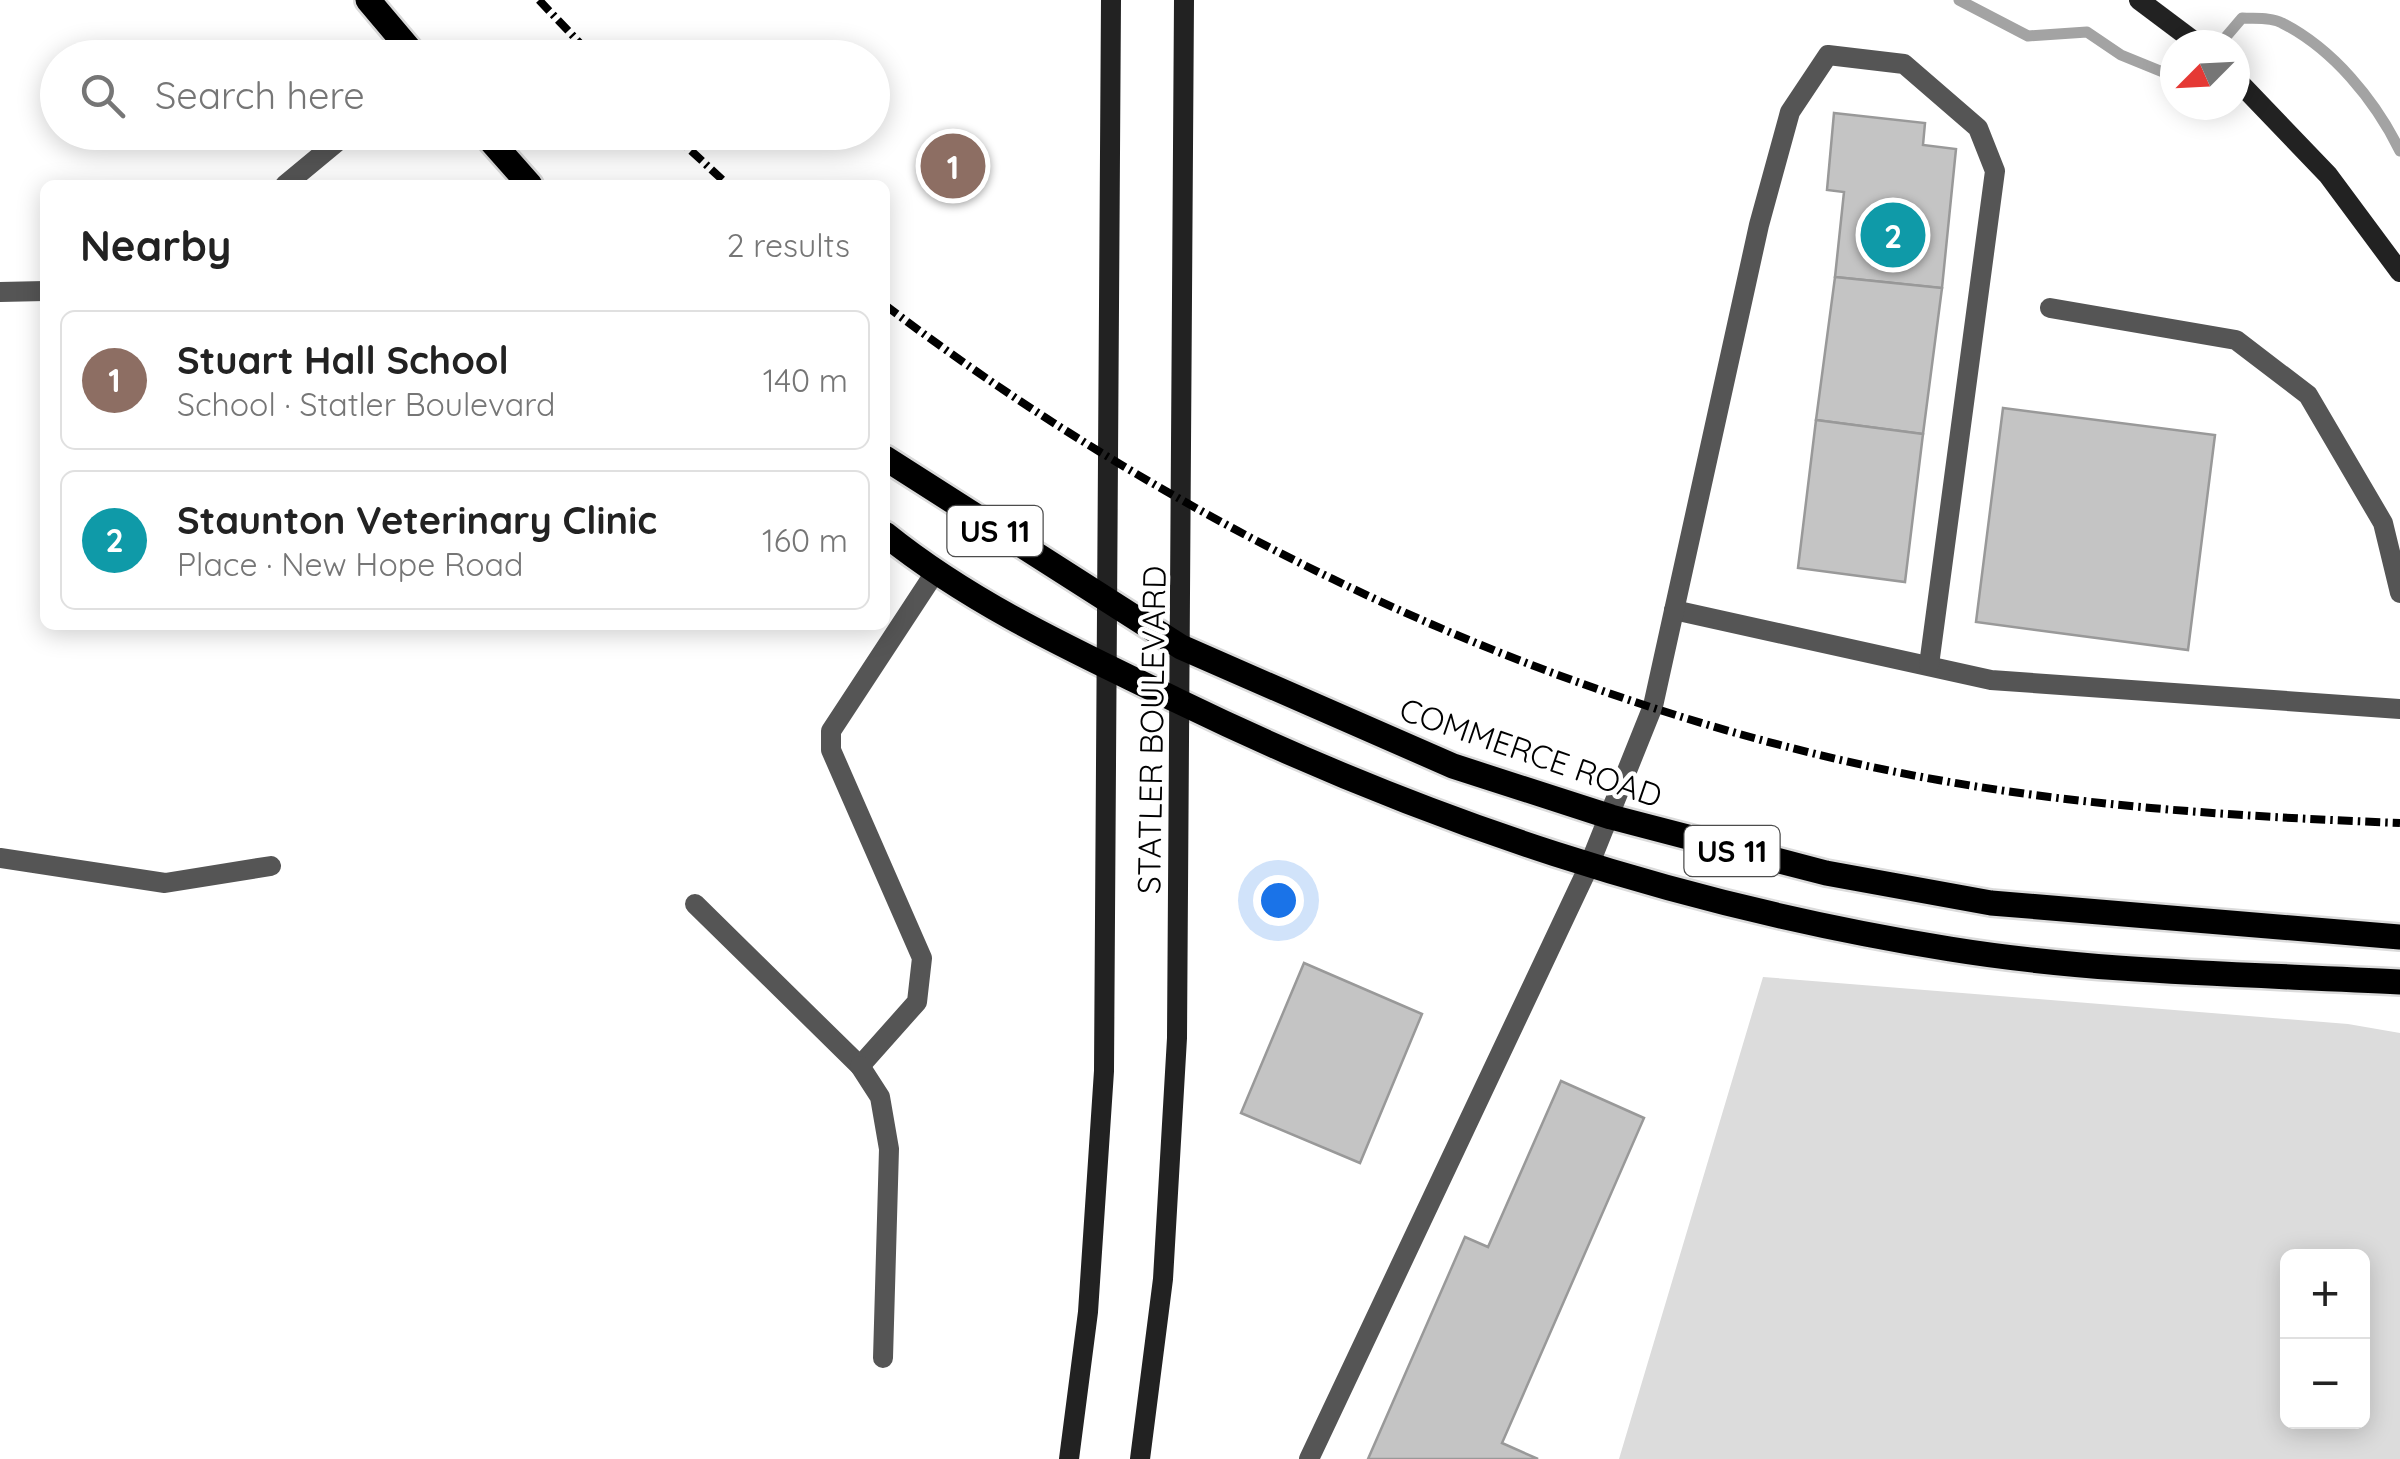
<!DOCTYPE html>
<html lang="en">
<head>
<meta charset="utf-8">
<style>
  body { margin:0; font-family:Quicksand,sans-serif; background:#f6f6f6; color:#222 }
  .controls { position:absolute; right:30px; bottom:30px; display:grid; overflow:hidden; border-radius:15px; box-shadow:0 5px 25px #0003 }
  .controls button { width:90px; height:90px; display:grid; place-items:center; padding:0; border:0; border-bottom:2px solid #e0e0e0; background:#fff; color:#222; font:50px sans-serif }
  .compass { position:absolute; left:2160px; top:30px; width:90px; height:90px; border-radius:50%; background:#fff; box-shadow:0 5px 25px #0003; rotate:246deg }
  .you { position:absolute; left:1278px; top:900px; width:35px; height:35px; margin:-25px; border:8px solid #fff; border-radius:50%; background:#1a73e8; box-shadow:0 0 0 15px #1a73e833 }
  .badge { display:grid; place-items:center; width:65px; height:65px; border-radius:50%; background:#000; color:#fff; font-size:32px; font-weight:700 }
  .pin { position:absolute; translate:-50% -50%; border:5px solid #fff; box-shadow:0 2px 10px #0006 }
  .list { margin:0; padding:0; list-style:none }
  h2 { display:flex; justify-content:space-between; align-items:center; height:130px; margin:0; padding:0 40px; font-size:42px }
  h2 small { font-size:32px; font-weight:400; color:#767676 }
  .list li { display:grid; grid-template-columns:65px 1fr auto; gap:30px; align-items:center; box-sizing:border-box; height:140px; margin:0 20px 20px; padding:0 20px; border:2px solid #e0e0e0; border-radius:15px }
  .list b { display:block; font-size:38px; white-space:nowrap }
  .list p { margin:0; font-size:32px; white-space:nowrap; color:#767676 }
  .list em { font-size:32px; font-style:normal; color:#767676 }
  .icon { flex:none; width:55px; height:55px; fill:none; stroke:currentColor; stroke-width:2; stroke-linecap:round; stroke-linejoin:round }
  .map { position:relative; flex:none; width:2400px; height:1459px; overflow:hidden }
  .search { position:absolute; background:#fff; box-shadow:0 5px 25px #0003; left:40px; top:40px; width:850px; height:110px; display:flex; align-items:center; gap:25px; box-sizing:border-box; padding:0 35px; border-radius:55px; color:#767676; font-size:38px }
  .panel { position:absolute; background:#fff; box-shadow:0 5px 25px #0003; left:40px; top:180px; width:850px; height:450px; border-radius:15px }
  .map>svg:first-child { display:block }
  .green { fill:#dcdcdc; fill-rule:evenodd }
  .lines { fill:none; stroke-linecap:round; stroke-linejoin:round }
  .stream { stroke:#a3a3a3; stroke-width:11 }
  .building { fill:#c4c4c4; stroke:#999; stroke-width:2.5 }
  .primary-casing { stroke:#dbdbdb; stroke-width:30 }
  .lane { stroke:#555; stroke-width:20 }
  .street { stroke:#555; stroke-width:20 }
  .secondary { stroke:#222; stroke-width:20 }
  .primary { stroke:#000; stroke-width:25 }
  .rail { stroke:#000; stroke-width:8; stroke-dasharray:15 5 2.5 5; stroke-linecap:butt }
  .labels { text-anchor:middle; dominant-baseline:central; stroke-width:9; stroke-linejoin:round; paint-order:stroke }
  .shield { fill:#fff; stroke:#4c4c4c; stroke-width:2.5 }
  .shield-label { font-size:30px; font-weight:bold; fill:#000 }
  .street-label { font-size:32px; fill:#000; stroke:#fff }
</style>
</head>
<body>
<div class="map">
<svg width="2400" height="1459" viewBox="0 0 2400 1459">
  <rect width="100%" height="100%" fill="#fff"/>
  <path class="green" d="M1763,977L2348,1024L2400,1033V1459H1619ZM2288,1256H2362V1422H2288Z"/>
  <g class="lines">
    <g class="stream">
      <path d="M1959,0L2028,36L2087,32L2121,55L2175,77"/>
      <path d="M2219,45L2242,18C2254,19 2271,17 2282,23C2333,49 2375,100 2400,151"/>
    </g>
  </g>
  <g class="building">
    <path d="M1834,113L1925,123L1923,145L1956,149L1942,288L1835,277L1844,192L1827,190Z"/>
    <path d="M1835,277L1942,288L1923,434L1816,420Z"/>
    <path d="M2003,408L2215,435L2188,650L1976,622Z"/>
    <path d="M1816,420L1923,434L1905,582L1798,568Z"/>
    <path d="M1304,963L1422,1014L1360,1163L1241,1113Z"/>
    <path d="M1561,1081L1644,1118L1502,1443L1538,1459H1368L1465,1237L1488,1247Z"/>
  </g>
  <g class="lines">
    <g class="primary-casing">
      <g id="primary">
        <path d="M368,0L417,58"/>
        <path d="M483,132L530,185"/>
        <path d="M885,458L1181,647L1453,766L1611,817L1826,873L1991,903L2400,937"/>
        <path d="M885,534C973,605 1077,652 1178,701C1427,822 1677,905 1950,949C2098,973 2250,974 2400,982"/>
      </g>
    </g>
    <g class="lane">
      <path d="M2050,308L2236,340L2308,395L2383,523L2400,593"/>
      <path d="M1674,610L1991,680L2400,709"/>
      <path d="M695,904L860,1066L917,1002L922,958L831,750V731L936,571"/>
      <path d="M860,1066L880,1097L889,1149L883,1358"/>
      <path d="M1309,1459L1588,868L1653,706L1759,225L1790,112L1828,55L1904,64L1978,128L1995,171L1929,665"/>
    </g>
    <g class="street">
      <path d="M285,185L349,132"/>
      <path d="M0,292L45,291"/>
      <path d="M0,858L165,883L271,866"/>
    </g>
    <g class="secondary">
      <path d="M2139,0L2199,45"/>
      <path d="M2235,78L2328,175L2400,272"/>
      <path d="M1069,1459L1088,1312L1104,1071L1111,0"/>
      <path d="M1140,1459L1163,1279L1177,1038L1184,0"/>
    </g>
    <use href="#primary" class="primary"/>
    <g class="rail">
      <path d="M539,0L594,58"/>
      <path d="M671,132L728,185"/>
      <path d="M885,305C1169,521 1514,688 1863,765C2039,804 2221,816 2400,823"/>
    </g>
  </g>
  <g class="labels">
    <g class="shield">
      <rect x="947.5" y="506" width="95" height="50" rx="8"/>
      <rect x="1684.5" y="826" width="95" height="50" rx="8"/>
    </g>
    <g class="shield-label">
      <text x="995" y="531">US 11</text>
      <text x="1732" y="851">US 11</text>
    </g>
    <g class="street-label">
      <text transform="translate(1151 730) rotate(-89)">STATLER BOULEVARD</text>
      <text transform="translate(1531 752) rotate(19)">COMMERCE ROAD</text>
    </g>
  </g>
</svg>
<div class="controls">
<button>+</button>
<button>−</button>
</div>
<svg class="compass" viewBox="-18 -18 36 36"><path d="M0-13l5 13h-10z" fill="#e53935"/><path d="M0 13l5-13h-10z" fill="#767676"/></svg>
<div class="you"></div>
<div class="pin badge" style="left:953px;top:166px;background:#8d6e63">1</div>
<div class="pin badge" style="left:1893px;top:235px;background:#0f9aa8">2</div>
<div class="search"><svg class="icon" aria-label="search" viewBox="0 0 24 24"><circle cx="10" cy="10" r="6"/><path d="M15 15l6 6"/></svg>Search here</div>
<section class="panel">
<h2>Nearby<small>2 results</small></h2>
<ul class="list">
<li><span class="badge" style="background:#8d6e63">1</span><div><b>Stuart Hall School</b><p>School · Statler Boulevard</p></div><em>140 m</em></li>
<li><span class="badge" style="background:#0f9aa8">2</span><div><b>Staunton Veterinary Clinic</b><p>Place · New Hope Road</p></div><em>160 m</em></li>
</ul>
</section>
</div>
</body>
</html>
